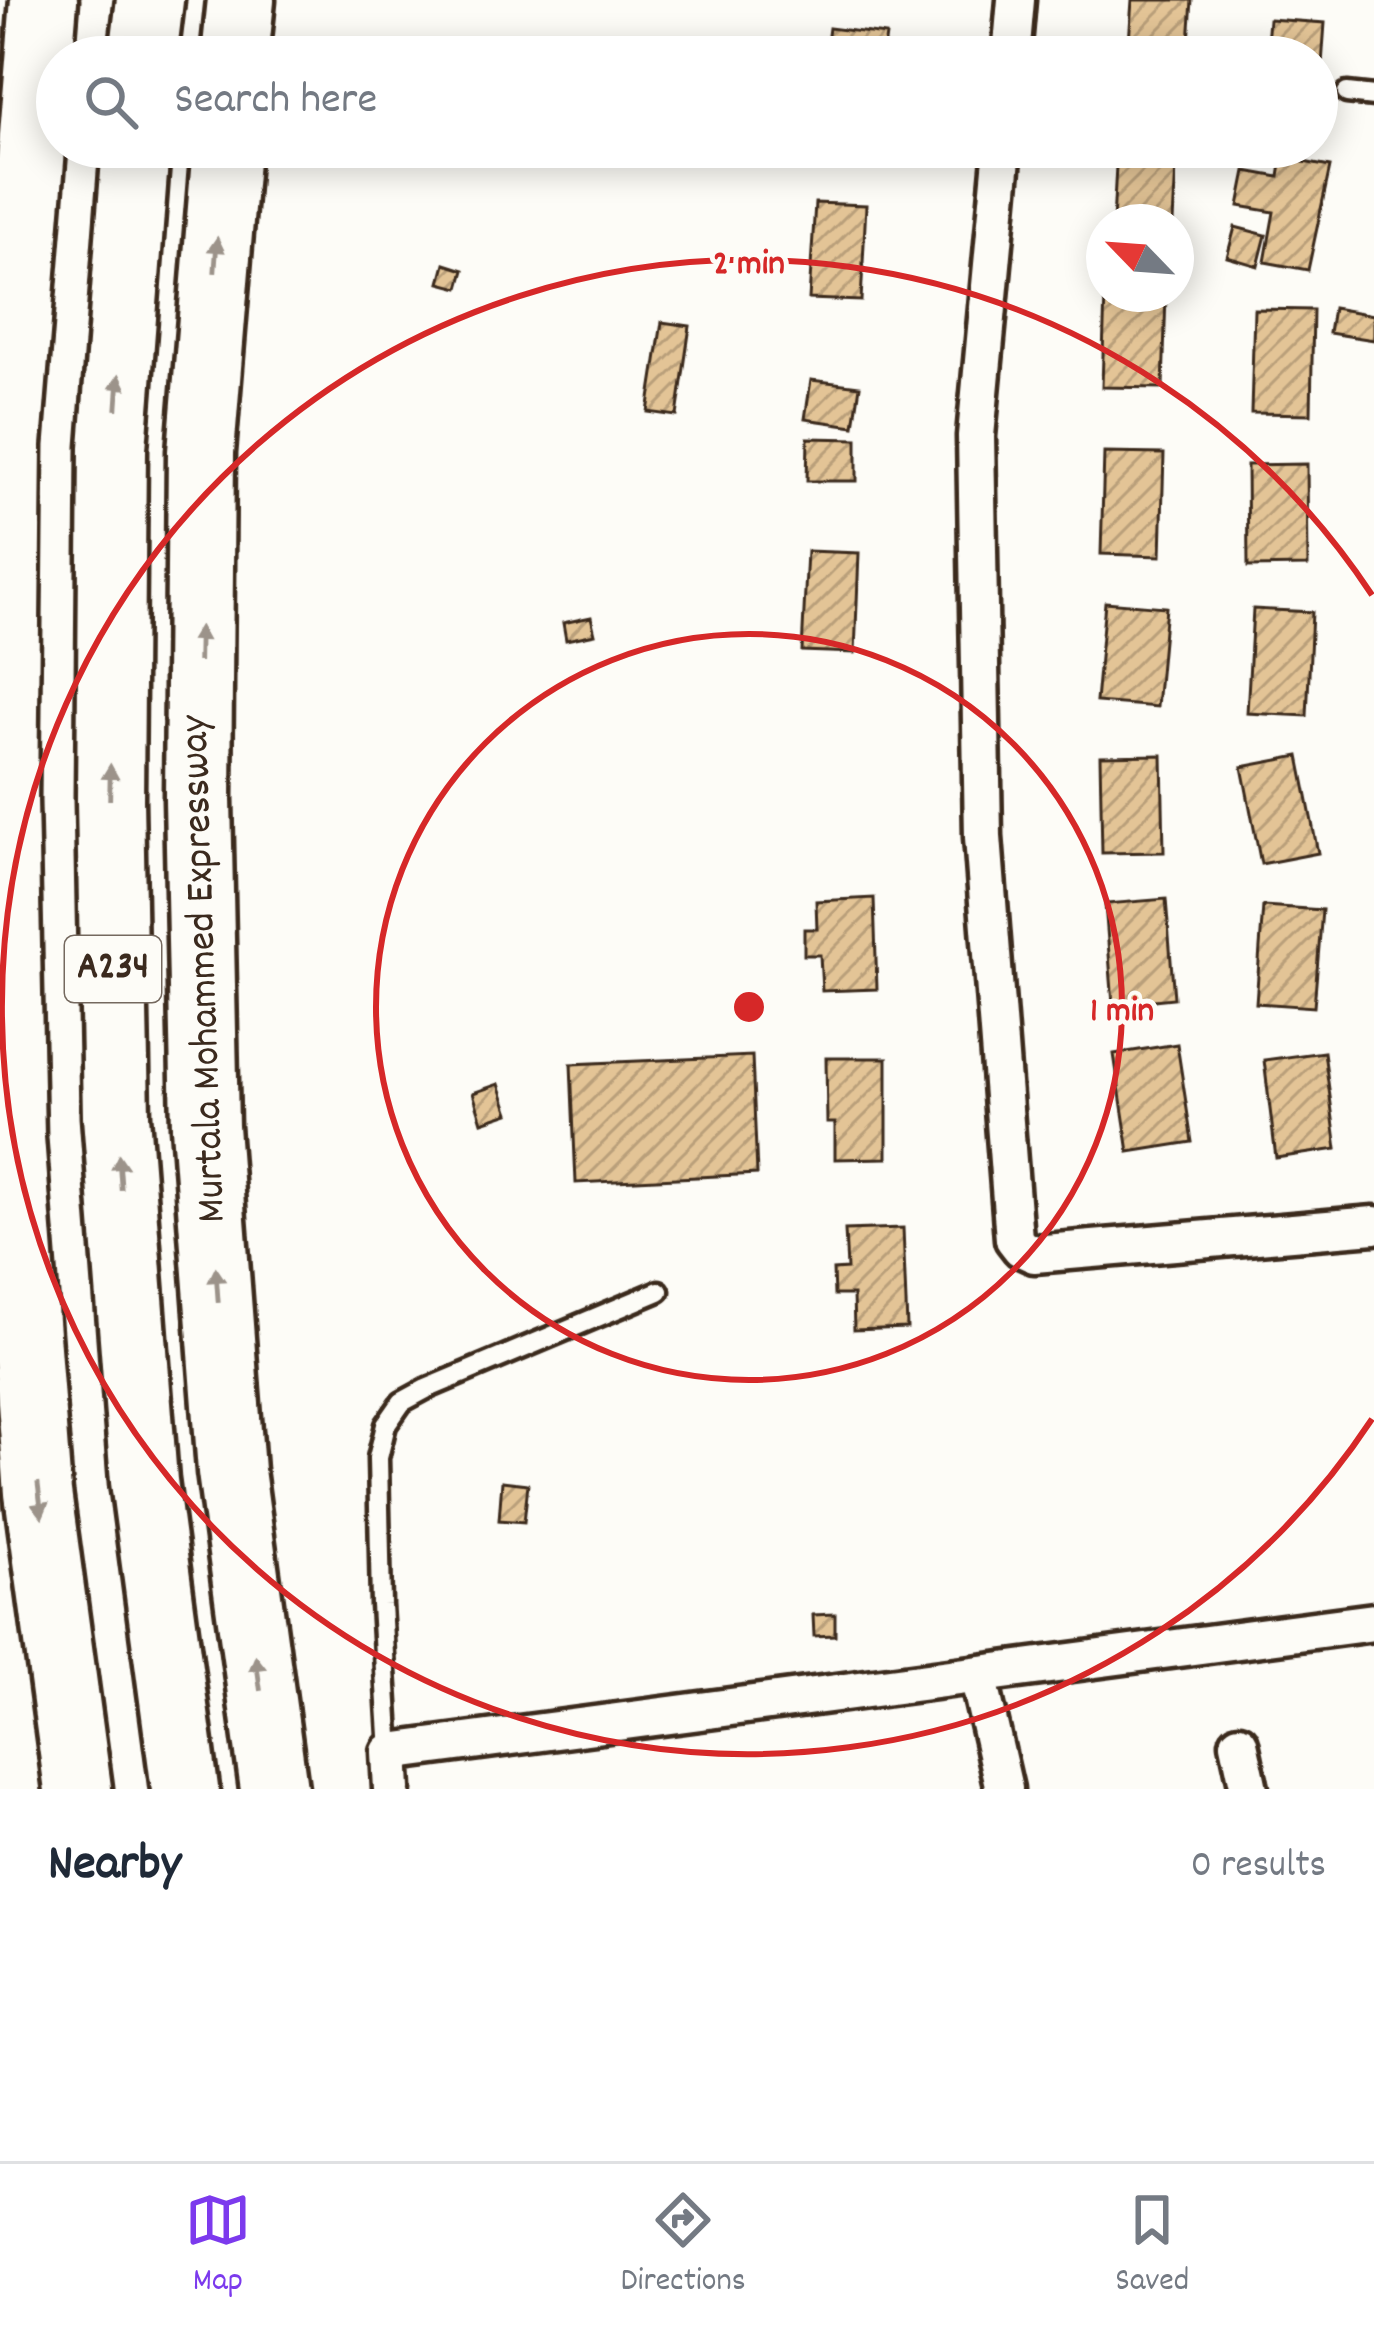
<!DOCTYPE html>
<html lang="en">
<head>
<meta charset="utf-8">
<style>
  body { margin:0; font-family:Dekko,sans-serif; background:#f2f2f3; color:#1f2937 }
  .compass { position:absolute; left:1086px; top:204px; width:108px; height:108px; border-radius:50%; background:#fff; box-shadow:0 6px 30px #0003; rotate:295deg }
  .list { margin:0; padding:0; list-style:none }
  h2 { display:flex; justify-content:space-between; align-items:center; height:156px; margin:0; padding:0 48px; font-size:51px }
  h2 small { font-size:39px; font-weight:400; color:#747a83 }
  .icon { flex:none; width:66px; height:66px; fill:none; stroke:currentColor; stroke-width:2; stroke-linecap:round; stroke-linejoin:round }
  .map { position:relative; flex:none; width:1374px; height:1789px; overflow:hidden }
  .search { position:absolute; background:#fff; box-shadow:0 6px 30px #0003; left:36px; right:36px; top:36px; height:132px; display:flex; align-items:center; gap:30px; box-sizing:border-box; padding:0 42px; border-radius:66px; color:#747a83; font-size:45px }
  .sheet { height:372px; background:#fff }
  nav { display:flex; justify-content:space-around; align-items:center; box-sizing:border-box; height:168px; border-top:3px solid #e0e1e3; background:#fff; font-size:33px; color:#747a83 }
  nav a { display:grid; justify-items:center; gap:6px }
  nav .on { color:#7c3aed }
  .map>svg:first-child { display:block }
  .building { fill:url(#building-hatch); stroke:#3b2a1e; stroke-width:3 }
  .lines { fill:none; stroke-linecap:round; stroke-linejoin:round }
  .lane-casing { stroke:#3b2a1e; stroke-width:27 }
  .street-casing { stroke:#3b2a1e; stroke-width:45 }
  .highway-casing { stroke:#3b2a1e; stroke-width:75 }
  .lane { stroke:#fdfcf7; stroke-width:18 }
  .street { stroke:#fdfcf7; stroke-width:36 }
  .highway { stroke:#fdfcf7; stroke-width:66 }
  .oneway { fill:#9c938a }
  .ring { fill:none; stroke:#d62828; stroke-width:6 }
  .labels { text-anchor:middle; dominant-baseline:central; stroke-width:10; stroke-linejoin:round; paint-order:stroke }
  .shield { fill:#fdfcf7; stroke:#75695f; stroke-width:3 }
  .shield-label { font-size:39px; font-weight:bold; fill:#3b2a1e }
  .street-label { font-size:42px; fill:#3b2a1e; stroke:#fdfcf7 }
  .centre { fill:#d62828; stroke:#fdfcf7; stroke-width:6 }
  .ring-label { font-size:36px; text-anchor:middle; font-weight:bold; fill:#d62828; stroke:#fdfcf7; stroke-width:10; stroke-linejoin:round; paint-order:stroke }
</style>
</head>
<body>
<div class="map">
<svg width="1374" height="1789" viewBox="0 0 1374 1789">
  <defs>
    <pattern id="building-hatch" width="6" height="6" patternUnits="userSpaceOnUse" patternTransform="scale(3)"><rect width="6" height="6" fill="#e3c496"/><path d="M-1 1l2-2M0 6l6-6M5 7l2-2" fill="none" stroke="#b99f7a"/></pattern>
  </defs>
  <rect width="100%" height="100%" fill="#fdfcf7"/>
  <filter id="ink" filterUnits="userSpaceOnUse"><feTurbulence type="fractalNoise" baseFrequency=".00833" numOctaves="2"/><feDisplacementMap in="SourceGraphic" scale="24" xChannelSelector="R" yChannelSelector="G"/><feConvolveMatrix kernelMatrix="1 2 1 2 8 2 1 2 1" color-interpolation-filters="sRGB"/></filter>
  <g filter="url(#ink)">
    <g class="building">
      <path d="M1132,0H1192L1188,57H1128Z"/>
      <path d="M1269,19L1325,23L1318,120L1317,57H1266Z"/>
      <path d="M829,28L886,35L883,57H825Z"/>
      <path d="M1117,147H1177L1173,222H1113Z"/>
      <path d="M1282,158L1330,167L1308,270L1265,262L1274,212L1239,206L1246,171L1279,177Z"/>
      <path d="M815,203L866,205L861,301L809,299Z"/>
      <path d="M1235,227L1266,235L1258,266L1227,257Z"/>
      <path d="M445,264L464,270L459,288L440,283Z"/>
      <path d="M1105,294H1166L1163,388L1102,387Z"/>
      <path d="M1333,308L1374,315V340L1329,333Z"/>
      <path d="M1254,309L1313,310L1311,414L1251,413Z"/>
      <path d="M662,322L690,326L677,416L648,412Z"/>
      <path d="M811,380L860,386L854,426L805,419Z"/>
      <path d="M808,438L857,439V481H807Z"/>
      <path d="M1104,453L1164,454L1161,556L1101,554Z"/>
      <path d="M1307,464L1308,566L1248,567L1247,465Z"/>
      <path d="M807,551L859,553L855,653L802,651Z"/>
      <path d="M1105,602L1166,607L1157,707L1096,702Z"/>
      <path d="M1253,609L1312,612L1307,716L1247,713Z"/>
      <path d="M591,617L595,634L566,640L563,623Z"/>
      <path d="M1162,755L1164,852L1102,853L1100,756Z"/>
      <path d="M1299,756L1318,853L1261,864L1242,767Z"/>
      <path d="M874,898L877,989L822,991L820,955H804V929H817L816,901Z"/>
      <path d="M1166,899L1174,998L1113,1004L1105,904Z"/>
      <path d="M1263,906L1322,910L1314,1007L1256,1003Z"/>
      <path d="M1177,1044L1192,1142L1129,1152L1114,1054Z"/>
      <path d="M1324,1052L1337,1149L1276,1158L1264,1060Z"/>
      <path d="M752,1056L757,1174L576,1183L571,1064Z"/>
      <path d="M826,1058H887V1158L835,1159V1123H827Z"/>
      <path d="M499,1084L509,1113L482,1122L473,1093Z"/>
      <path d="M903,1228L907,1328L854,1330L853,1295H834L833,1270L847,1269L845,1230Z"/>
      <path d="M502,1481L528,1484L524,1522L499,1520Z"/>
      <path d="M835,1614V1635L814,1636L813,1615Z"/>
    </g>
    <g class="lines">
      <g class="lane-casing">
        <g id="lane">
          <path d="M1347,93L1374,96"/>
          <path d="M390,1752L381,1605L378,1458L386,1425L402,1402L426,1389L659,1291"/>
        </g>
      </g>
      <g class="street-casing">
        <g id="street">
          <path d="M1011,57L1016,0"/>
          <path d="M1003,147L976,436L983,837L1014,1239L1021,1248L1034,1254L1374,1225"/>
          <path d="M978,1675L1004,1789"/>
          <path d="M1239,1743L1249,1789"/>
          <path d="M392,1789L390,1752L1374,1622"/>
        </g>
      </g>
      <g class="highway-casing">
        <g id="highway">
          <path d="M44,0L8,444L4,801L11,1138L38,1493L78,1789"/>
          <path d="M143,57L150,0"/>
          <path d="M235,57L241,0"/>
          <path d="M136,147L113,448L110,800L116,1116L144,1481L185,1789"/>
          <path d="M226,147L201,452L198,799L205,1127L231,1471L274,1789"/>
        </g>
      </g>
      <use href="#lane" class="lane"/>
      <use href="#street" class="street"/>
      <use href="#highway" class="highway"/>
    </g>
    <defs><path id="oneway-solid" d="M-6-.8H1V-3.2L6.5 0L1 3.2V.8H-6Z" transform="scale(3)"/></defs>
    <g class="oneway">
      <use href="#oneway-solid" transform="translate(216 255) rotate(-86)"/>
      <use href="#oneway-solid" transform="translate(118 392) rotate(-86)"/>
      <use href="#oneway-solid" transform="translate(199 644) rotate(-89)"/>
      <use href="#oneway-solid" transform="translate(110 782) rotate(-89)"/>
      <use href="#oneway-solid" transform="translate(120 1172) rotate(-94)"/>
      <use href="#oneway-solid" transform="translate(217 1285) rotate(-94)"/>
      <use href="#oneway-solid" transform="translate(40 1500) rotate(83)"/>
      <use href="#oneway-solid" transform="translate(258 1673) rotate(-98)"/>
    </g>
  </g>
  <g class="ring">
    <circle cx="749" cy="1007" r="373"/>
    <path d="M1372 1419A747 747 0 1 1 1372 595"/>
  </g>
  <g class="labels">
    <rect class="shield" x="65" y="936" width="96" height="66" rx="9"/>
    <g class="shield-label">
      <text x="113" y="969">A234</text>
    </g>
    <g class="street-label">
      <text transform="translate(206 969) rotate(-92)">Murtala Mohammed Expressway</text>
    </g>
  </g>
  <circle cx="749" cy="1007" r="18" class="centre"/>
  <g class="ring-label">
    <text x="749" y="273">2 min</text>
    <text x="1122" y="1020">1 min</text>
  </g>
</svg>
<svg class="compass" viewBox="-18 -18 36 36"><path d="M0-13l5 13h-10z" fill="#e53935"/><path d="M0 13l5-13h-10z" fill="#747a83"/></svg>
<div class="search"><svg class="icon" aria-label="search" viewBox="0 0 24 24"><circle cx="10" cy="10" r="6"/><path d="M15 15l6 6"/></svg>Search here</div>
</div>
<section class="sheet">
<h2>Nearby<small>0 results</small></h2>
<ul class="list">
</ul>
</section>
<nav>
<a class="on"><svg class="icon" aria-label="map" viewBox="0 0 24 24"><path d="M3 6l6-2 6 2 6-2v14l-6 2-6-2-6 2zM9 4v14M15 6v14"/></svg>Map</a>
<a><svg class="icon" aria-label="directions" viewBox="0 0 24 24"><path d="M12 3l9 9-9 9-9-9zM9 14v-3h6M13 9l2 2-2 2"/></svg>Directions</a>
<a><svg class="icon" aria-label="saved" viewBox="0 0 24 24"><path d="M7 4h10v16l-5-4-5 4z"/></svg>Saved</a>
</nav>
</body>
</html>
